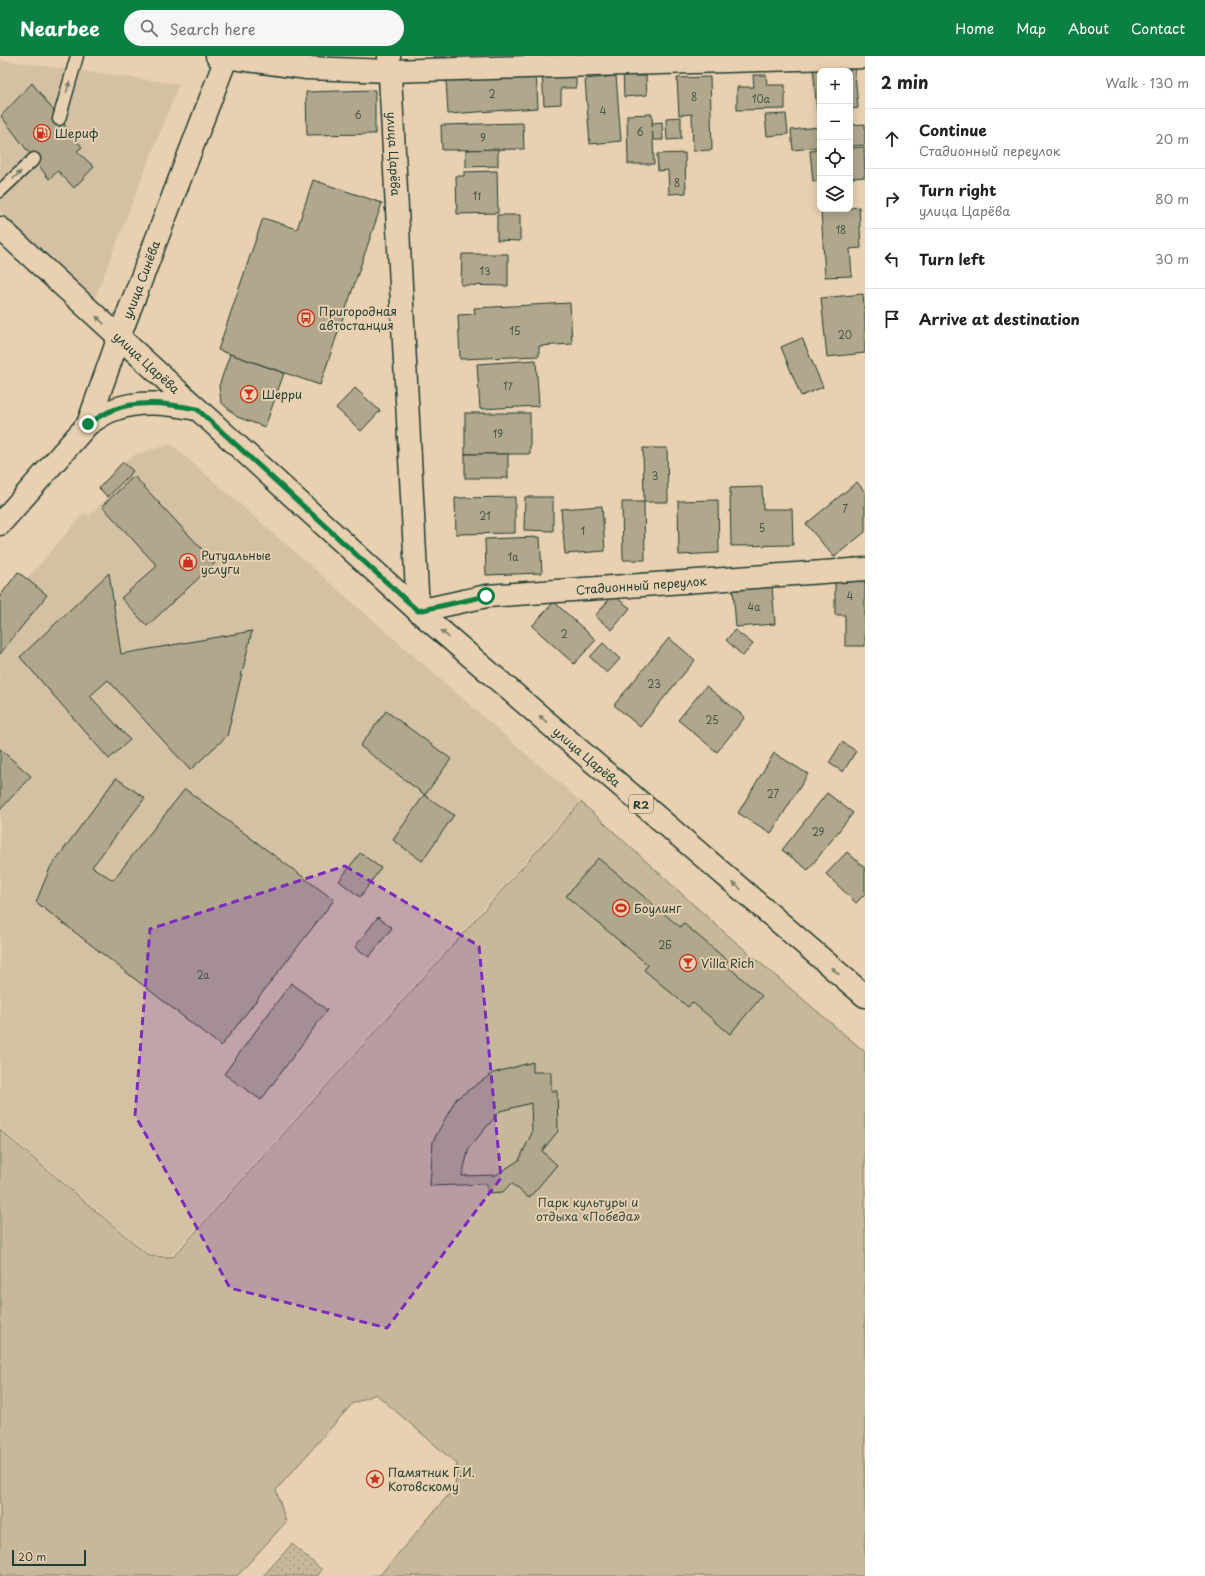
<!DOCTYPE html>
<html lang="en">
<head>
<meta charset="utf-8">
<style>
  body { margin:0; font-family:"Playpen Sans",sans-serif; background:#f6f6f6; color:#222 }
  .controls { position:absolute; right:12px; top:12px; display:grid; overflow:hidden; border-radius:8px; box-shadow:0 2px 10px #0003 }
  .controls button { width:36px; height:36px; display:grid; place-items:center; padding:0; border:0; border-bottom:1px solid #e0e0e0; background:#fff; color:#222; font:20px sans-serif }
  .scale { position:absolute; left:12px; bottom:10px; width:74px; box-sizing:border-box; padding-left:4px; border:2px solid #1f3d34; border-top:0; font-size:11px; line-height:14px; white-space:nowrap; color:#1f3d34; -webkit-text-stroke:3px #e8d0b0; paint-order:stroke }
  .stop { position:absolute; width:12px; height:12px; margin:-9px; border:3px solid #0b8043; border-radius:50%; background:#fff }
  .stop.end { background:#0b8043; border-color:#fff; box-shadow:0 1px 4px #0008 }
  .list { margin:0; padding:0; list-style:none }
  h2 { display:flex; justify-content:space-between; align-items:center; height:52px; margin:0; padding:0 16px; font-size:17px }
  h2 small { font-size:13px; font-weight:400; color:#767676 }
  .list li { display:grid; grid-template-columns:26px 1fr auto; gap:12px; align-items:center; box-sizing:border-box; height:60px; padding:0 16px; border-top:1px solid #e0e0e0 }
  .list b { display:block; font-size:15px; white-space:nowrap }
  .list p { margin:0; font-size:13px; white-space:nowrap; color:#767676 }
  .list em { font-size:13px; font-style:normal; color:#767676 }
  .icon { flex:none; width:22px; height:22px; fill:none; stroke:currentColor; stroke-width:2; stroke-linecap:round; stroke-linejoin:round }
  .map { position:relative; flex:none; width:865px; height:1520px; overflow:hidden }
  header { display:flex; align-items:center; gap:24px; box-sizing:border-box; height:56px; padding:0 20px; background:#0b8043; color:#fff }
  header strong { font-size:19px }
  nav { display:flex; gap:22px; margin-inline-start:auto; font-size:14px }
  .search { width:280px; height:36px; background:#f6f6f6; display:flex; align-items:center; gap:10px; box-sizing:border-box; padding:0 14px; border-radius:22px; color:#767676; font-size:15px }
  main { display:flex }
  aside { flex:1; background:#fff }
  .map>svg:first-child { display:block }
  .built { fill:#d4c1a4 }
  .grass { fill:url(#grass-dots); stroke:#737a68 }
  .park { fill:#c7b89b; stroke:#737a68 }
  .building { fill:#b1a78d; stroke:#1f3d34; fill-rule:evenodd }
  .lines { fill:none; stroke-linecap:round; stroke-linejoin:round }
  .lane-casing { stroke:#1f3d34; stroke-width:15 }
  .street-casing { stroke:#1f3d34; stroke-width:25 }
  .primary-casing { stroke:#1f3d34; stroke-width:25 }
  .lane { stroke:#e8d0b0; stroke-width:12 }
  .street { stroke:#e8d0b0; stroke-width:22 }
  .primary { stroke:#e8d0b0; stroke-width:22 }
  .oneway { fill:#797f6c }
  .route { stroke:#0b8043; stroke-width:5 }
  .marked { fill:#7b2cbf; fill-opacity:0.2; stroke:#7b2cbf; stroke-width:3; stroke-dasharray:8 5; stroke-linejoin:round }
  .labels { text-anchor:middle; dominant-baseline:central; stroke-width:4; stroke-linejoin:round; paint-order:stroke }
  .number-label { font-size:10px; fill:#44584a }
  .shield { fill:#e8d0b0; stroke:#5b6959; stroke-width:1 }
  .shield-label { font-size:11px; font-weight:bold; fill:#1f3d34 }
  .poi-label { font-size:12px; fill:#1f3d34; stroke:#e8d0b0; text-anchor:start }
  .street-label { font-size:12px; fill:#1f3d34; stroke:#e8d0b0 }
  .park-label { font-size:12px; fill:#30493e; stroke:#e8d0b0 }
</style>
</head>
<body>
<header>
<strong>Nearbee</strong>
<div class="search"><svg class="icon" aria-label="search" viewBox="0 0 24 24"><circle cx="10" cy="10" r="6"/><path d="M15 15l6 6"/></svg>Search here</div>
<nav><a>Home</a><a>Map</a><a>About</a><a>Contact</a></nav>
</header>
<main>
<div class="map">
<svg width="865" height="1520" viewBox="0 0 865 1520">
  <defs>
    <pattern id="grass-dots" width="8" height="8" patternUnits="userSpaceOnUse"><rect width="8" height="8" fill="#c7b89b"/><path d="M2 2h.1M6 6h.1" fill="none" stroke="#a1977f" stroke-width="1.8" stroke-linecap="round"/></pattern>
  </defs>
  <rect width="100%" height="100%" fill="#e8d0b0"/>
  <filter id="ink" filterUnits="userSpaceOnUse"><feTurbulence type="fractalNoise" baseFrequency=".025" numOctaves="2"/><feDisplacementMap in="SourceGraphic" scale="8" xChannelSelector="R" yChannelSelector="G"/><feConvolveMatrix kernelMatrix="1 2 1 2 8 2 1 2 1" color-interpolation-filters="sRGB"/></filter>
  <g filter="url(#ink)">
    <g class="built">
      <path d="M0,4L179,28L95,242L0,156Z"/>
      <path d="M171,388L580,745L172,1199H150L0,1072V554L84,457L89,460L107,442L98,432L123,406L137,398Z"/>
    </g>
    <path class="grass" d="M292,1488L322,1514L317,1520H263Z"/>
    <path class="park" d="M581,746L717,870L865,996V1520H371L380,1519L455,1431L457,1408L376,1338L352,1348L276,1434L286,1466L237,1520H0V1074L149,1200L173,1201Z"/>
    <g class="building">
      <path d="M433,0H463L464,7L434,9Z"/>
      <path d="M854,6L858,52L850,53V15H820V56H817L813,10Z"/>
      <path d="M634,9V20H646L647,39L624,41L623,10Z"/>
      <path d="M576,13V32H561V48L544,49L542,15Z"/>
      <path d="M536,16L538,52L448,58L446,22Z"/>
      <path d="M753,19H766L767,29H785V53L737,54V31H754Z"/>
      <path d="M616,20L621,85L590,88L585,23Z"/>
      <path d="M710,21L712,94L693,95L692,58L679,59L677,22Z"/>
      <path d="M32,27L82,91L77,95L94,111L74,132L58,115L49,123L1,60Z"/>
      <path d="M375,34V78L307,79L306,36Z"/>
      <path d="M652,58L654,108H628L627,59Z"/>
      <path d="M786,58L788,78L767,80L765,59Z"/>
      <path d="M681,61V83L667,84L666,62Z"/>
      <path d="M662,66L663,84H653L652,67Z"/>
      <path d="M523,67L524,93L442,94L441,69Z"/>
      <path d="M865,68V89L850,90V69Z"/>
      <path d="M819,71L820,91L793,94L791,74Z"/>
      <path d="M864,91L865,121L850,122V92Z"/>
      <path d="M498,93V110L466,111V94Z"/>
      <path d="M820,94V125H813L810,95Z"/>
      <path d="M685,97L686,137L669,138L668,114L658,115L657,98Z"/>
      <path d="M497,115L498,157L457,158L456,120H464V116Z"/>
      <path d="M313,124L382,147L320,329L218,294L263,162L297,173Z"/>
      <path d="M859,151L861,192L850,193L852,220L825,221L821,153H850V152Z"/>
      <path d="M497,159H520V185L497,184Z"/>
      <path d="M462,198H508V230L461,229Z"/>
      <path d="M863,238L865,260V297L827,301L821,242Z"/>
      <path d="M570,247L572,288L539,290V300L460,303L458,259L475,258L474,252Z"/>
      <path d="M802,282L823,331L801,340L781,291Z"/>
      <path d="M230,298L284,317L265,371L237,361L221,346L219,330Z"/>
      <path d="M536,304L539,350L480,353L477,308Z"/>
      <path d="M355,332L380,355L361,375L336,352Z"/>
      <rect x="465" y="357" width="65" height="41"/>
      <path d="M643,392H667L668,446H644Z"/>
      <rect x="465" y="398" width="43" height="24"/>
      <path d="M123,406L133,415L108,441L99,432Z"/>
      <path d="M134,420L215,507L147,570L121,542L157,510L102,450Z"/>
      <path d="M857,426L865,436V476L834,501L806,468Z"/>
      <path d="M762,431L763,453H792L793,489L731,490L730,432Z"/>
      <path d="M515,441V477L456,478L455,442Z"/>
      <path d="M525,441H553V475L524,474Z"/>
      <path d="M718,444L719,497L679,499L678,445Z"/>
      <path d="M622,446H644L645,504H623Z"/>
      <path d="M602,450L605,495L565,498L561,453Z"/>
      <path d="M540,481L542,517L486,519L485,483Z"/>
      <path d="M18,516L47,539L0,598V540Z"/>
      <path d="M109,517L121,598L252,575L227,680L190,714L108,624L90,640L130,684L109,703L20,601Z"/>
      <path d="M835,518H865V590H845V559H835Z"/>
      <path d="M772,530L775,568L736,571L733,532Z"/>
      <path d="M613,539L630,552L612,574L595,560Z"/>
      <path d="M554,546L596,584L574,608L532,570Z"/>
      <path d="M735,574L753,588L743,600L726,584Z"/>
      <path d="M669,582L695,604L640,671L614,649Z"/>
      <path d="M603,587L620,603L607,617L590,601Z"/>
      <path d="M706,630L745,661L717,696L678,664Z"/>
      <path d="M386,655L451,703L425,739L360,690Z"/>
      <path d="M842,686L856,695L843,716L829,707Z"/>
      <path d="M0,693L31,720L0,754Z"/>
      <path d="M774,697L808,718L771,777L738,757Z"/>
      <path d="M116,722L145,742L92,811L113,824L185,733L334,844L221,990L36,846L50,812Z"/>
      <path d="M827,737L853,757L808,814L782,794Z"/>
      <path d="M424,739L454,759L422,805L393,784Z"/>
      <path d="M847,796L865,812V838L856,847L826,818Z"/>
      <path d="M360,797L381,812L360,841L339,825Z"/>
      <path d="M598,802L680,871L683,867L728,905L725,908L762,940L730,978L692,946L688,951L644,914L648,909L566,840Z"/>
      <path d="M378,861L392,872L369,901L355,891Z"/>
      <path d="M291,927L327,954L261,1044L224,1018Z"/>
      <path d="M533,1006V1016H551V1035H557L558,1075L542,1095L557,1109L529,1142L511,1127L503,1136L487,1137V1128L430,1130L433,1085L456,1043L493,1017ZM531,1047L532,1077L519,1104L496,1119L462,1120L469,1092L500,1055Z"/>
    </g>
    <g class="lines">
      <g class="lane-casing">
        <g id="lane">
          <path d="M59,63L77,0"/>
          <path d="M0,135L34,103"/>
        </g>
      </g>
      <g class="street-casing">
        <g id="street">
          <path d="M217,0L307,12L390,15L865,1"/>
          <path id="s1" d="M389,0L418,555L487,540L865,513"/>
          <path d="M88,368C96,363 104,357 113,354C139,343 170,348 197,353"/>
          <path id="s2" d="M0,468L88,368L119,281L227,0"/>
        </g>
      </g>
      <g class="primary-casing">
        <g id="primary">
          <path id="s3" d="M0,172L418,555L865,940"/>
        </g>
      </g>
      <use href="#lane" class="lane"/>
      <use href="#street" class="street"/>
      <use href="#primary" class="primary"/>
    </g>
    <defs><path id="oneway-solid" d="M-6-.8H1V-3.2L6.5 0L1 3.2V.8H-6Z"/></defs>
    <g class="oneway">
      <use href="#oneway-solid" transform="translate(68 31) rotate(-74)"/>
      <use href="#oneway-solid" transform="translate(17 119) rotate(-43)"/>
      <use href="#oneway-solid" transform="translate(100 264) rotate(-137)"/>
      <use href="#oneway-solid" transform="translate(445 578) rotate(-139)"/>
      <use href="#oneway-solid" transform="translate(543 663) rotate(-139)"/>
      <use href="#oneway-solid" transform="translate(737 830) rotate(-139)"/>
      <use href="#oneway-solid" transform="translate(835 915) rotate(-139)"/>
    </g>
  </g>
  <g class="lines" filter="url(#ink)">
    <path class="route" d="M88,368C96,363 104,357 113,354C139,343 170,348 197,353L418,555L486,540"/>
  </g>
  <path class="marked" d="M345,810L479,890L501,1122L387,1272L230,1232L135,1059L150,873Z"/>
  <defs>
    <g id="fuel-ring" transform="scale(0.9)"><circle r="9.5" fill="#e8d0b0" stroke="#c8321e" stroke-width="1.5"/><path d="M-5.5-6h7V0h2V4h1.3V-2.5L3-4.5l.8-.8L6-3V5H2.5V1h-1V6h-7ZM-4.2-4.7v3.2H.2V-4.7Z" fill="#c8321e"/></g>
    <g id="bus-ring" transform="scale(0.9)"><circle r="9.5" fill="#e8d0b0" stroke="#c8321e" stroke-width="1.5"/><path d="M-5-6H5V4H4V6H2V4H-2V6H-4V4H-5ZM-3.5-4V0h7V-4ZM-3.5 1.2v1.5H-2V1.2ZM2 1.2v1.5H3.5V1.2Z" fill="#c8321e"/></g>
    <g id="bar-ring" transform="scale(0.9)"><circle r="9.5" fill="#e8d0b0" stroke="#c8321e" stroke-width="1.5"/><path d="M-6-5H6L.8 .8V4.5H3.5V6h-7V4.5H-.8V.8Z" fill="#c8321e"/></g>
    <g id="shop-ring" transform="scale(0.9)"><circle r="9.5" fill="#e8d0b0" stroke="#c8321e" stroke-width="1.5"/><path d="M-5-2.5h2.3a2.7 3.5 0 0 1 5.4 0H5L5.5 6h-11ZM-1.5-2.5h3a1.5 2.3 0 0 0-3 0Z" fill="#c8321e"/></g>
    <g id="stadium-ring" transform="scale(0.9)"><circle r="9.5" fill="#e8d0b0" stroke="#c8321e" stroke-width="1.5"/><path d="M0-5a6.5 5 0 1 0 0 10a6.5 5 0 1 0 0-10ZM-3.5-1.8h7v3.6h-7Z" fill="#c8321e"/></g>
    <g id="sight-ring" transform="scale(0.9)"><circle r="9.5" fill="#e8d0b0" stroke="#c8321e" stroke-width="1.5"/><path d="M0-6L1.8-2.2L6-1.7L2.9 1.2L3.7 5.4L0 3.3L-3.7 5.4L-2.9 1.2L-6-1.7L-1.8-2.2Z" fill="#c8321e"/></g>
  </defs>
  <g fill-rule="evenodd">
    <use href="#fuel-ring" x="42" y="77"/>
    <use href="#bus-ring" x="306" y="262"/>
    <use href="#bar-ring" x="249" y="338"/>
    <use href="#shop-ring" x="188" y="506"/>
    <use href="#stadium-ring" x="621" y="852"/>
    <use href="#bar-ring" x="688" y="907"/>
    <use href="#sight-ring" x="375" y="1423"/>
  </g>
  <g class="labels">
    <g class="number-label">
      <text x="492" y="37">2</text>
      <text x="694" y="40">8</text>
      <text x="761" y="42">10а</text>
      <text x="603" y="54">4</text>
      <text x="358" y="58">6</text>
      <text x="640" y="75">6</text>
      <text x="483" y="81">9</text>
      <text x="677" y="126">8</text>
      <text x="477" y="139">11</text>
      <text x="841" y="173">18</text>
      <text x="485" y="214">13</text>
      <text x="515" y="274">15</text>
      <text x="845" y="278">20</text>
      <text x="508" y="329">17</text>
      <text x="498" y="377">19</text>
      <text x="655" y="419">3</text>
      <text x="845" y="452">7</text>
      <text x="485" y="459">21</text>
      <text x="762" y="471">5</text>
      <text x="583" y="474">1</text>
      <text x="513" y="500">1а</text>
      <text x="850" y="539">4</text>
      <text x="754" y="550">4а</text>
      <text x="564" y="577">2</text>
      <text x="654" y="627">23</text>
      <text x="712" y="663">25</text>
      <text x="773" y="737">27</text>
      <text x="818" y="775">29</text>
      <text x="665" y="888">2Б</text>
      <text x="203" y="918">2а</text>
    </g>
    <rect class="shield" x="629" y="739" width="24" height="18" rx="3"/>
    <g class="shield-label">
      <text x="641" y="748">R2</text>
    </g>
    <g class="poi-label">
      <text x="55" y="77">Шериф</text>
      <text x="319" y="255">Пригородная<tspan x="319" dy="14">автостанция</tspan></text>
      <text x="262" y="338">Шерри</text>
      <text x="201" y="499">Ритуальные<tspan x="201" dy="14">услуги</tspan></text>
      <text x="634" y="852">Боулинг</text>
      <text x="701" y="907">Villa Rich</text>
      <text x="388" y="1416">Памятник Г.И.<tspan x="388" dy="14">Котовскому</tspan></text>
    </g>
    <g class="street-label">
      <text stroke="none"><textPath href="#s1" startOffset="98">улица Царёва</textPath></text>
      <text stroke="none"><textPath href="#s2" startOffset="287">улица Синёва</textPath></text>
      <text stroke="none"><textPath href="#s3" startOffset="199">улица Царёва</textPath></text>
      <text stroke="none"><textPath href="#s1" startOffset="781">Стадионный переулок</textPath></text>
      <text stroke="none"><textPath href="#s3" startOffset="790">улица Царёва</textPath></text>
    </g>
    <g class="park-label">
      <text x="588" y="1146">Парк культуры и<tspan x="588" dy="14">отдыха «Победа»</tspan></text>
    </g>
  </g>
</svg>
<div class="controls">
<button>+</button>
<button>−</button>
<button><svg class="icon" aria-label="locate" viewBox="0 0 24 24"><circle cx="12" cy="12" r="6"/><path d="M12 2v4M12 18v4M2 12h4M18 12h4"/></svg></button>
<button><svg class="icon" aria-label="layers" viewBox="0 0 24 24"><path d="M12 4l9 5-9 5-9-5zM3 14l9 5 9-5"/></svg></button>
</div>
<div class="scale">20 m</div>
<div class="stop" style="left:486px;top:540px"></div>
<div class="stop end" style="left:88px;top:368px"></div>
</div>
<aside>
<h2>2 min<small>Walk · 130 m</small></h2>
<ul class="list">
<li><svg class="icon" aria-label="ahead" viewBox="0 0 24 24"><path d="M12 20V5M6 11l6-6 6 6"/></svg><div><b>Continue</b><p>Стадионный переулок</p></div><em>20 m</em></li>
<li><svg class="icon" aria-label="right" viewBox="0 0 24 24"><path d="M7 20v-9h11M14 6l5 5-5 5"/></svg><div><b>Turn right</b><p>улица Царёва</p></div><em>80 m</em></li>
<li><svg class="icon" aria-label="left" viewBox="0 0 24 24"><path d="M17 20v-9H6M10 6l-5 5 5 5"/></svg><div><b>Turn left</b></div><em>30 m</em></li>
<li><svg class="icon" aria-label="arrive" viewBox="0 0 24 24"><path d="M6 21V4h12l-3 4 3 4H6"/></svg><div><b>Arrive at destination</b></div></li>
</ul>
</aside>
</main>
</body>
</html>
